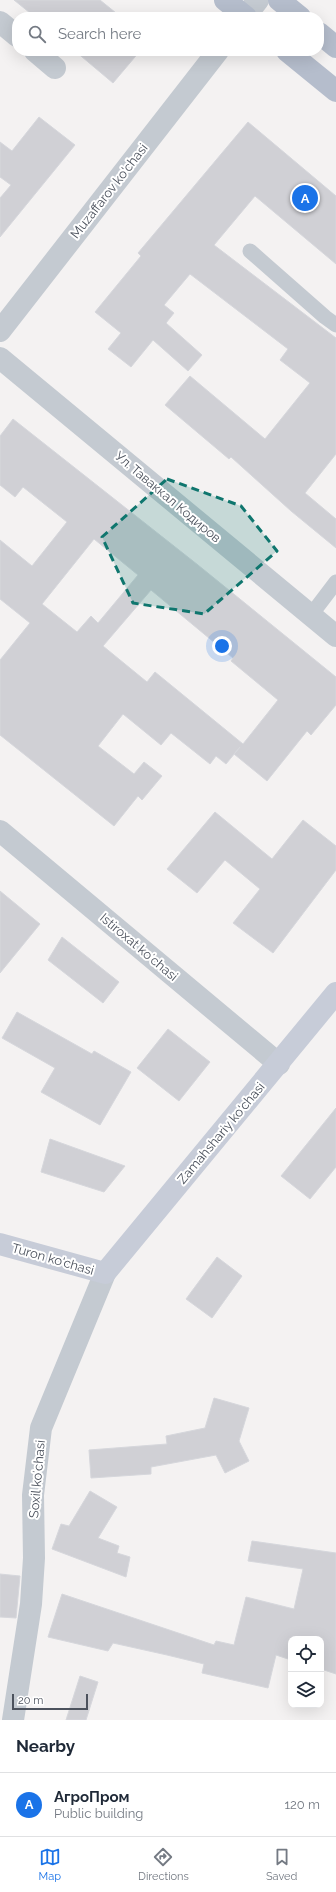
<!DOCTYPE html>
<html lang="en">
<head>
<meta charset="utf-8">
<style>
  body { margin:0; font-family:Raleway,sans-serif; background:#f6f6f7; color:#1f2937 }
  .controls { position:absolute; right:12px; bottom:12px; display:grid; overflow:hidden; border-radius:8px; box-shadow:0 4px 16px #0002 }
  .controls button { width:36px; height:36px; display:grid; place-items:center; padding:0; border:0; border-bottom:1px solid #e0e1e3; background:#fff; color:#1f2937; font:20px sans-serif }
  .scale { position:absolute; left:12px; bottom:10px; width:76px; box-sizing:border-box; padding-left:4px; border:2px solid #4c525d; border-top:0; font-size:11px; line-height:14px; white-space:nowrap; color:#4c525d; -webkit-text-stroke:3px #fff; paint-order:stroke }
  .you { position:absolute; left:222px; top:646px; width:14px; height:14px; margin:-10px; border:3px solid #fff; border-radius:50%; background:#1a73e8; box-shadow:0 0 0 6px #1a73e833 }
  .badge { display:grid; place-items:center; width:26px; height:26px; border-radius:50%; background:#1a73e8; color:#fff; font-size:13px; font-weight:700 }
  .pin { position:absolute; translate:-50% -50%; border:2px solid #fff; box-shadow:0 1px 4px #0006 }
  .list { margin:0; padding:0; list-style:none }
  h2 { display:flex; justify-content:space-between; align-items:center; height:52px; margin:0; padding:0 16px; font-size:17px }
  h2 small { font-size:13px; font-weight:400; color:#747a83 }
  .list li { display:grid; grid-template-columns:26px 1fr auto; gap:12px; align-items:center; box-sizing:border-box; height:64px; padding:0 16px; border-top:1px solid #e0e1e3 }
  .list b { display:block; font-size:15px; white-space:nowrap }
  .list p { margin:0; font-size:13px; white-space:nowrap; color:#747a83 }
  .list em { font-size:13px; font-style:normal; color:#747a83 }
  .icon { flex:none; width:22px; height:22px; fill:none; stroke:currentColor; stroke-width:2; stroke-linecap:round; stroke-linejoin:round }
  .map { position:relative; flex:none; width:336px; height:1720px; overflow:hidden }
  .search { position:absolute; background:#fff; box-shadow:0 4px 16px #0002; left:12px; right:12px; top:12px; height:44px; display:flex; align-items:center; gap:10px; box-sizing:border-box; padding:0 14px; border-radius:16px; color:#747a83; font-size:15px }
  .sheet { height:116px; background:#fff }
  nav { display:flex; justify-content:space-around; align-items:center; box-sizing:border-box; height:56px; border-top:1px solid #e0e1e3; background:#fff; font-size:11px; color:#747a83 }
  nav a { display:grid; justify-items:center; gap:2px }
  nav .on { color:#1a73e8 }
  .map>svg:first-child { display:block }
  .building { fill:#d0d0d5; stroke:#d6d7dc; fill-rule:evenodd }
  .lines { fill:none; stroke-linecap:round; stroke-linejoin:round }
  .lane { stroke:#c4cad1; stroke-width:15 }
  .street { stroke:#c4cad1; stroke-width:22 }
  .secondary { stroke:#c7ccd8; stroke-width:22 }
  .primary { stroke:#b5bdcc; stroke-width:22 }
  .marked { fill:#0f766e; fill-opacity:0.2; stroke:#0f766e; stroke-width:3; stroke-dasharray:8 5; stroke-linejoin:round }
  .labels { text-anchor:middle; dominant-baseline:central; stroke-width:4; stroke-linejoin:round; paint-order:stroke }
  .street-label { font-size:13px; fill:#4c525d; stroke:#fff }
</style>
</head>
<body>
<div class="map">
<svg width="336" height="1720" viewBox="0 0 336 1720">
  <rect width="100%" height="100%" fill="#f4f2f2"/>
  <g class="building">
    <path d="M14,0H100L121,17H35Z"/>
    <path d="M75,51H140L113,83Z"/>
    <path d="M39,117L75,145L0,237V198L11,185L0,177V142L12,151Z"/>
    <path d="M248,122L336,196V264L255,196L214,245L336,338V454L305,493L336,519V548L291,511L231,457L229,459L165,405L190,376L265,439L310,383L280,360L288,349L190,274L164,305L174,313L166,323L202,355L188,371L153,340L131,367L108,349L121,333L95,312L141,256L138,253Z"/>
    <path d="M13,419L198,565L336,677V705L311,735L307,731L267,781L234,754L240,747L226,764L216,756L210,764L171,733L161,745L123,714L98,746L134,774L144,762L162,776L142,800L138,796L114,826L0,735V660L30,623L0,599V540L32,566L67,522L23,487L15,497L0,485V436ZM94,539L138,575L98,623L91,616L77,632L42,604ZM151,590L233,658L231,661L278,700L243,744L155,672L147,682L103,646Z"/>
    <path d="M215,812L272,859L303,820L336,846V870L273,953L233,923L260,889L225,860L197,893L167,869Z"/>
    <path d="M0,891L40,924L0,973Z"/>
    <path d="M62,937L119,982L103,1003L48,960Z"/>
    <path d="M17,1012L92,1054L94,1051L131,1072L100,1125L41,1092L55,1068L2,1038Z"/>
    <path d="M168,1029L210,1062L179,1101L137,1068Z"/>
    <path d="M336,1108V1167L310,1199L281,1176Z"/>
    <path d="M50,1139L125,1166L104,1192L41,1172Z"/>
    <path d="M217,1257L242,1276L212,1318L186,1299Z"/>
    <path d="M214,1398L249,1408L239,1441L249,1461L225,1473L216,1455L151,1467V1474L91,1478L89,1450L167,1444L166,1436L205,1428Z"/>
    <path d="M90,1491L117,1507L98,1538L119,1546L117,1553L130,1557L126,1577L52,1549L61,1524L69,1526Z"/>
    <path d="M252,1541L336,1553V1674L321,1669V1639H291V1660L276,1655L268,1688L202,1673L204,1664L167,1655L113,1643L108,1651L48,1637L62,1594L214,1645L216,1641L234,1645L246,1597L294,1609L303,1569L248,1561Z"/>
    <path d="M0,1574L20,1576L16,1618L0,1617Z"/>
    <path d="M80,1676L98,1682L86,1720H66Z"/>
  </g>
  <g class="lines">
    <g class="lane">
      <path d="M250,251L325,317L336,325"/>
      <path d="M311,615L336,582"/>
    </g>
    <g class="street">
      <path d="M245,17L258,0"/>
      <path d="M0,22L17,36"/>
      <path d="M35,51L55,68"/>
      <path d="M0,331L218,51"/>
      <path d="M0,358L336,636"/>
      <path d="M0,831L279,1064"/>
      <path d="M13,1720L31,1604L34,1558L33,1495L41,1428L105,1273"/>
    </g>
    <path class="secondary" d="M0,1244L105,1273L336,993"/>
    <g class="primary">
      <path d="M225,0L246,17"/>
      <path d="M279,0L300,17"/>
      <path d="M319,33L336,47"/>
      <path d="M287,51L336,91"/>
    </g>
  </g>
  <path class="marked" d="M167,479L241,506L277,551L204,614L133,603L102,537Z"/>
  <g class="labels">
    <g class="street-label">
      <text transform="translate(109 191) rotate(-52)">Muzaffarov ko'chasi</text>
      <text transform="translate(168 497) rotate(40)">Ул. Таваккал Кодиров</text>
      <text transform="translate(139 947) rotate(40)">Istiroxat koʻchasi</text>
      <text transform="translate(221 1133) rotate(-50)">Zamahshariy ko'chasi</text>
      <text transform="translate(53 1259) rotate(16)">Turon ko'chasi</text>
      <text transform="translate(37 1479) rotate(-85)">Soxil koʻchasi</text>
    </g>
  </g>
</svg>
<div class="controls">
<button><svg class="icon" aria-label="locate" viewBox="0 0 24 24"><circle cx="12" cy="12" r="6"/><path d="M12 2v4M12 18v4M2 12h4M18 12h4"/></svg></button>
<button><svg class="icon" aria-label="layers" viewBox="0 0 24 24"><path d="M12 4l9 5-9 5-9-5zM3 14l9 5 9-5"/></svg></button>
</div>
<div class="scale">20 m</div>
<div class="you"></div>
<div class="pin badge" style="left:305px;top:198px">A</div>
<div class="search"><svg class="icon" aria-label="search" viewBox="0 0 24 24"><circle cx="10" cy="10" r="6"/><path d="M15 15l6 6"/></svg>Search here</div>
</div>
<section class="sheet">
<h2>Nearby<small></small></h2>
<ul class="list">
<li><span class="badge">A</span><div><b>АгроПром</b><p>Public building</p></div><em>120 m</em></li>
</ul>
</section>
<nav>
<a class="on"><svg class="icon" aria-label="map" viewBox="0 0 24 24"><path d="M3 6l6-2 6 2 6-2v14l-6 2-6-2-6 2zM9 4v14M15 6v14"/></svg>Map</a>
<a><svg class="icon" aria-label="directions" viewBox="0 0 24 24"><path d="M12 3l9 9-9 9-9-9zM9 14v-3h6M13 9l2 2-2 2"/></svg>Directions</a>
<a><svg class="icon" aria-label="saved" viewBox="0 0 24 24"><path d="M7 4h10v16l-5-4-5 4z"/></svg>Saved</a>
</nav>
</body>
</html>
